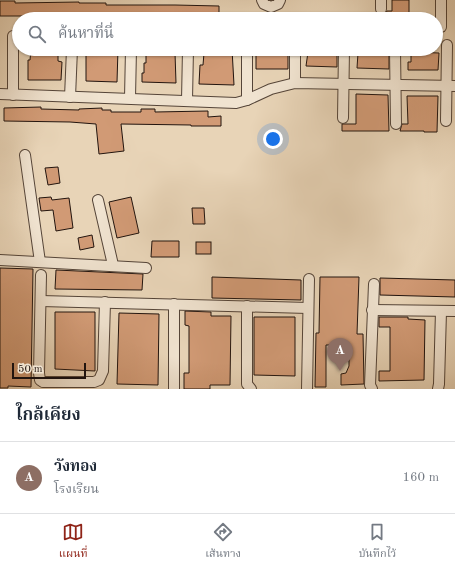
<!DOCTYPE html>
<html lang="th">
<head>
<meta charset="utf-8">
<style>
  body { margin:0; font-family:"Old Standard TT","Noto Serif Thai",serif; background:#f2f2f3; color:#1f2937 }
  .scale { position:absolute; left:12px; bottom:10px; width:74px; box-sizing:border-box; padding-left:4px; border:2px solid #22140e; border-top:0; font-size:11px; line-height:14px; white-space:nowrap; color:#22140e; -webkit-text-stroke:3px #f0e3d0; paint-order:stroke }
  .you { position:absolute; left:273px; top:139px; width:14px; height:14px; margin:-10px; border:3px solid #fff; border-radius:50%; background:#1a73e8; box-shadow:0 0 0 6px #1a73e833 }
  .badge { display:grid; place-items:center; width:26px; height:26px; border-radius:50%; background:#8f2418; color:#fff; font-size:13px; font-weight:700 }
  .pin { position:absolute; translate:-50% -33px; filter:drop-shadow(0 1px 2px #0008) }
  .pin::after { content:''; position:absolute; top:21px; width:14px; height:12px; background:inherit; clip-path:polygon(0 0,100% 0,50% 100%) }
  .list { margin:0; padding:0; list-style:none }
  h2 { display:flex; justify-content:space-between; align-items:center; height:52px; margin:0; padding:0 16px; font-size:17px }
  h2 small { font-size:13px; font-weight:400; color:#747a83 }
  .list li { display:grid; grid-template-columns:26px 1fr auto; gap:12px; align-items:center; box-sizing:border-box; height:72px; padding:0 16px; border-top:1px solid #e0e1e3 }
  .list b { display:block; font-size:15px; white-space:nowrap }
  .list p { margin:0; font-size:13px; white-space:nowrap; color:#747a83 }
  .list em { font-size:13px; font-style:normal; color:#747a83 }
  .icon { flex:none; width:22px; height:22px; fill:none; stroke:currentColor; stroke-width:2; stroke-linecap:round; stroke-linejoin:round }
  .map { position:relative; flex:none; width:455px; height:389px; overflow:hidden }
  .search { position:absolute; background:#fff; box-shadow:0 1px 3px #0004; left:12px; right:12px; top:12px; height:44px; display:flex; align-items:center; gap:10px; box-sizing:border-box; padding:0 14px; border-radius:22px; color:#747a83; font-size:15px }
  .sheet { height:124px; background:#fff }
  nav { display:flex; justify-content:space-around; align-items:center; box-sizing:border-box; height:56px; border-top:1px solid #e0e1e3; background:#fff; font-size:11px; color:#747a83 }
  nav a { display:grid; justify-items:center; gap:2px }
  nav .on { color:#8f2418 }
  .map>svg:first-child { display:block }
  .building { fill:#d19a75; stroke:#22140e }
  .lines { fill:none; stroke-linecap:round; stroke-linejoin:round }
  .minor-casing { stroke:#544438; stroke-width:12 }
  .minor { stroke:#f0e3d0; stroke-width:10 }
</style>
</head>
<body>
<div class="map">
<svg width="455" height="389" viewBox="0 0 455 389">
  <rect width="100%" height="100%" fill="#e8d4b7"/>
  <filter id="stains"><feTurbulence type="fractalNoise" baseFrequency=".005" numOctaves="4"/><feColorMatrix values="0 0 0 0 .2 0 0 0 0 .09 0 0 0 0 .02 0 0 0 .5 -.17"/></filter>
  <radialGradient id="worn" r=".72"><stop offset=".6" stop-color="#630" stop-opacity="0"/><stop offset="1" stop-color="#630" stop-opacity=".3"/></radialGradient>
  <g class="building">
    <path d="M392,0H409V19H381V15L385,14L387,11H392Z"/>
    <path d="M0,1H15V3L79,2V3H106V5H175L219,6V19L23,18V16H0Z"/>
    <path d="M31,49H58V61L62,62L61,80H28V60H30Z"/>
    <path d="M86,49H118L117,82L86,81Z"/>
    <path d="M148,49H173V53H175L176,83L142,82V73H144V63H146V52H148Z"/>
    <path d="M206,49H232L234,85L199,84L200,65H203L204,53H206Z"/>
    <path d="M274,49H288V69H256V50H274Z"/>
    <path d="M324,50H337V67L306,66L308,52H324Z"/>
    <path d="M411,52L439,53L438,70H408V62H411Z"/>
    <path d="M358,53H389V69L357,68Z"/>
    <path d="M356,94L388,95L389,131H342V124H356Z"/>
    <path d="M407,96H438L437,132H424V131H400L402,124H408Z"/>
    <path d="M41,107V109L79,110V109L102,108V110H111V112H141V109H155V112L208,111V117L221,116V126H191V125L121,124L124,151L99,154L96,124L70,122L4,121V108Z"/>
    <path d="M58,167L60,183L48,185L45,168Z"/>
    <path d="M51,197L52,200L69,198L73,228L56,231L53,210L41,211L39,198Z"/>
    <path d="M131,197L139,233L117,238L109,202Z"/>
    <path d="M192,208H204L205,224H193Z"/>
    <path d="M92,235L94,247L80,250L78,238Z"/>
    <path d="M152,241H179V257H151Z"/>
    <rect x="196" y="242" width="15" height="12"/>
    <path d="M0,268L33,269L31,387L8,386V388H0Z"/>
    <path d="M56,270L143,274L142,290L55,289Z"/>
    <path d="M212,277L301,280V300L212,298Z"/>
    <path d="M320,277H359L357,334H363L364,384L341,385V374L346,373L349,366V345H326V387H315L316,333H319Z"/>
    <path d="M380,278L455,280V297L380,295Z"/>
    <path d="M185,311L211,312V316H231L230,385H210V389H184V373H189V326L185,325Z"/>
    <path d="M55,312H95V371L55,369Z"/>
    <path d="M119,313L159,314L158,385L117,384Z"/>
    <path d="M254,317H295V376L254,375Z"/>
    <path d="M379,317H408V319L425,320L424,380L379,381V371H390V327H379Z"/>
  </g>
  <g class="lines">
    <g class="minor-casing">
      <g id="minor">
        <path d="M262,0L264,4L271,7L278,4L280,0"/>
        <path d="M441,0V27"/>
        <path d="M381,9V0"/>
        <path d="M395,49L396,124"/>
        <path d="M295,83V49"/>
        <path d="M0,94L236,103L247,100L271,89L295,83L455,86"/>
        <path d="M13,95V36"/>
        <path d="M70,97L72,49"/>
        <path d="M130,98L131,49"/>
        <path d="M187,100L188,49"/>
        <path d="M247,100V49"/>
        <path d="M343,118L344,49"/>
        <path d="M446,121L447,45"/>
        <path d="M25,155L40,262"/>
        <path d="M98,200L113,265"/>
        <path d="M0,260L146,268"/>
        <path d="M41,275L39,373L40,380L43,382H94L99,380L103,371L105,302"/>
        <path d="M41,301L308,308"/>
        <path d="M174,304V389"/>
        <path d="M247,306V384L251,389"/>
        <path d="M372,310L455,311"/>
        <path d="M307,389L309,279"/>
        <path d="M372,389L370,385L374,284"/>
        <path d="M438,389L439,384L441,311"/>
      </g>
    </g>
    <use href="#minor" class="minor"/>
  </g>
  <rect width="100%" height="100%" filter="url(#stains)"/>
  <rect width="100%" height="100%" fill="url(#worn)"/>
</svg>
<div class="scale">50 m</div>
<div class="you"></div>
<div class="pin badge" style="left:340px;top:371px;background:#8d6e63">A</div>
<div class="search"><svg class="icon" aria-label="search" viewBox="0 0 24 24"><circle cx="10" cy="10" r="6"/><path d="M15 15l6 6"/></svg>ค้นหาที่นี่</div>
</div>
<section class="sheet">
<h2>ใกล้เคียง<small></small></h2>
<ul class="list">
<li><span class="badge" style="background:#8d6e63">A</span><div><b>วังทอง</b><p>โรงเรียน</p></div><em>160 m</em></li>
</ul>
</section>
<nav>
<a class="on"><svg class="icon" aria-label="map" viewBox="0 0 24 24"><path d="M3 6l6-2 6 2 6-2v14l-6 2-6-2-6 2zM9 4v14M15 6v14"/></svg>แผนที่</a>
<a><svg class="icon" aria-label="directions" viewBox="0 0 24 24"><path d="M12 3l9 9-9 9-9-9zM9 14v-3h6M13 9l2 2-2 2"/></svg>เส้นทาง</a>
<a><svg class="icon" aria-label="saved" viewBox="0 0 24 24"><path d="M7 4h10v16l-5-4-5 4z"/></svg>บันทึกไว้</a>
</nav>
</body>
</html>
